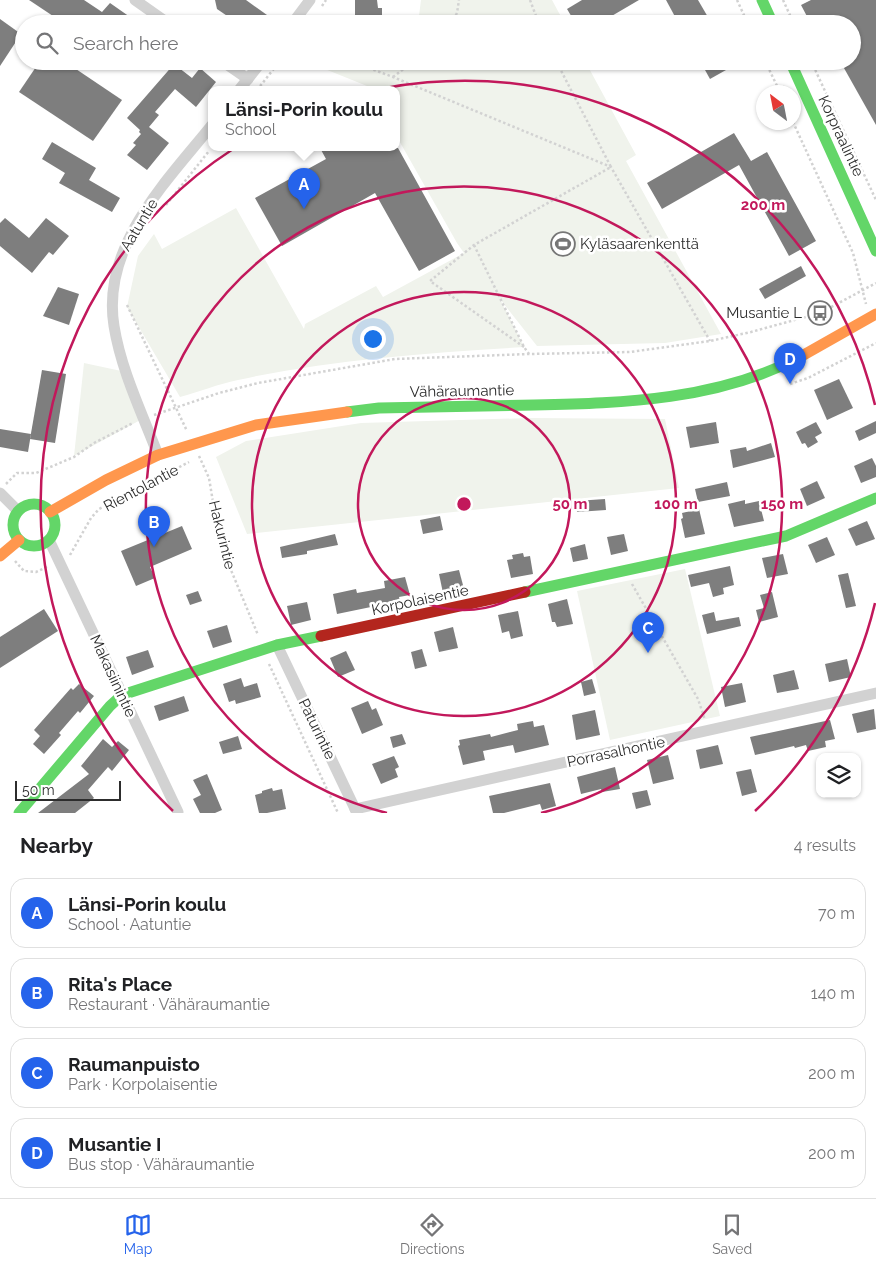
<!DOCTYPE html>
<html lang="en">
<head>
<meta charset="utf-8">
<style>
  body { margin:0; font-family:Raleway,sans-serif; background:#f2f2f2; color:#202124 }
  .controls { position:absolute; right:15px; bottom:15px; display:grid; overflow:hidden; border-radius:10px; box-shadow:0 1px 4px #0004 }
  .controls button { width:45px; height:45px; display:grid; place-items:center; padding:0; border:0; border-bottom:1px solid #e0e0e0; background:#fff; color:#202124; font:25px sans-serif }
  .compass { position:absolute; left:756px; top:85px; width:45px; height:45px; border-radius:50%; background:#fff; box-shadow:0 1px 4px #0004; rotate:328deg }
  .scale { position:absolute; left:15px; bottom:12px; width:106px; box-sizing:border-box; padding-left:5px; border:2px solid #2d2d2d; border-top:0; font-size:14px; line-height:18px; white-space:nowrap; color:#2d2d2d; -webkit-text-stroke:4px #fff; paint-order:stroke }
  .you { position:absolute; left:372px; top:338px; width:18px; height:18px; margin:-12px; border:4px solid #fff; border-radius:50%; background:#1a73e8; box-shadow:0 0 0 8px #1a73e833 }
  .badge { display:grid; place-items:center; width:32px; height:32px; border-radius:50%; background:#2563eb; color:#fff; font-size:16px; font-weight:700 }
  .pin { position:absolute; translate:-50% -41px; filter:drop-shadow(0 1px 2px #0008) }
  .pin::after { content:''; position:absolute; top:26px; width:18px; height:15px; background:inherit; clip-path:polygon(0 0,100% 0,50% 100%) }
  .popup { position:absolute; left:208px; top:86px; width:192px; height:65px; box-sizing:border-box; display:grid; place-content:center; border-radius:10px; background:#fff; filter:drop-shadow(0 1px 4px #0005); font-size:16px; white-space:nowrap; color:#757577 }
  .popup b { font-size:19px; color:#202124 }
  .popup::after { content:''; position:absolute; left:50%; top:100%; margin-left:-10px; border:10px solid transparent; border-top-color:#fff }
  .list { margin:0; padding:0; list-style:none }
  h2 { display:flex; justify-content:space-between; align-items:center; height:65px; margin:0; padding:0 20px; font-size:21px }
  h2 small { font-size:16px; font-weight:400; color:#757577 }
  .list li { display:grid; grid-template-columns:32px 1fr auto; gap:15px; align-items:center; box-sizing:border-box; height:70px; margin:0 10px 10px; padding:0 10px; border:1px solid #e0e0e0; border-radius:15px }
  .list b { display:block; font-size:19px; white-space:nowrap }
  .list p { margin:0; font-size:16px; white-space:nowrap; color:#757577 }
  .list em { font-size:16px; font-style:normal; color:#757577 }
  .icon { flex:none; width:28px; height:28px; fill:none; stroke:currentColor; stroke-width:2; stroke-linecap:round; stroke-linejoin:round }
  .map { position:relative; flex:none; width:876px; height:813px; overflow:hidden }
  .search { position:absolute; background:#fff; box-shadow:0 1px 4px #0004; left:15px; right:15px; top:15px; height:55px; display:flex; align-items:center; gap:12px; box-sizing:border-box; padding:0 18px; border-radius:28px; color:#757577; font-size:19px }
  .sheet { height:385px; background:#fff }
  nav { display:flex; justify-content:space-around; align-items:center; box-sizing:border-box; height:70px; border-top:1px solid #e0e0e0; background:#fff; font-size:14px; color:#757577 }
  nav a { display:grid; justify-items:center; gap:2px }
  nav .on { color:#2563eb }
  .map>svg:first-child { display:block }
  .green { fill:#f0f3ec }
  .building { fill:#7e7e7e }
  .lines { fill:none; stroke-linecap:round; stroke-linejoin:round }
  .path { stroke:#d2d2d2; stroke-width:2.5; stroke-dasharray:2.5 2.5; stroke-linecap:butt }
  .street { stroke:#d2d2d2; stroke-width:11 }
  .fast { stroke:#63d668; stroke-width:11 }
  .slow { stroke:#ff974d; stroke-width:11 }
  .jam { stroke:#b3261e; stroke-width:11 }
  .ring { fill:none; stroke:#c2185b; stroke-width:2.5 }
  .labels { text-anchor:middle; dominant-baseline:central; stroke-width:5; stroke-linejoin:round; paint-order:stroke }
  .street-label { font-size:15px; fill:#2d2d2d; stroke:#fff }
  .poi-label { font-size:15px; fill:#2d2d2d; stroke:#fff; text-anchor:start }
  .centre { fill:#c2185b; stroke:#fff; stroke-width:2.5 }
  .ring-label { font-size:15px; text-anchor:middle; font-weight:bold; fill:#c2185b; stroke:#fff; stroke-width:5; stroke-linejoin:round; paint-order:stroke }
</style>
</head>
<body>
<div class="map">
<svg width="876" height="813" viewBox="0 0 876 813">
  <rect width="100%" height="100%" fill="#fff"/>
  <g class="green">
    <path d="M421,0H552L565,24H408L419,16Z"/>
    <path d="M305,61H585L636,155L626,161L721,334L665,343L537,346L500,299L524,347C428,353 332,359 238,380C218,384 199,392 180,397L127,307L138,256L154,234L162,249L236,208L304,329L305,324L376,286L383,297L464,253L457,243L397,137L396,90H370L367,86Z"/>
    <path d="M84,363L126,372L144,418L74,456Z"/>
    <path d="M531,418L665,419L679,488L247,534L216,457L246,441L361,423Z"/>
    <path d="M685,569L720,716L610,740L577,591Z"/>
  </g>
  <g class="building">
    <path d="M29,0H84L102,12L110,3L140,24H65Z"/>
    <path d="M215,0H246L267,15L261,24H239L217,9Z"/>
    <path d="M355,0H377L378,8H382V21H355Z"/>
    <path d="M582,0H639L598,24H576L567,9Z"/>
    <path d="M666,0H698L712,24H679Z"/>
    <path d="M811,0H876V125L840,61H852V24H811L801,5Z"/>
    <path d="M0,19L21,34L0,66Z"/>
    <path d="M40,61H64L122,100L93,141L19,92Z"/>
    <path d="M700,61H742L710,79Z"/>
    <path d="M174,64L192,78L200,68L216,82L196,107L175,89L155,112L159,115L149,127L169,143L147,170L127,155L136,145L133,143L141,134L139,132L140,130L127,118Z"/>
    <path d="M734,133L751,161L767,152L816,241L789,256L739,165L662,209L647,183Z"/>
    <path d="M52,142L96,168L89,180L120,198L112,212L59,183L65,173L42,159Z"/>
    <path d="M320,148H398L455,251L419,271L375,193L282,246L255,198L326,159Z"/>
    <path d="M5,218L29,238L46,218L69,236L53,255L49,252L32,273L0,246V223Z"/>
    <path d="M801,266L806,276L765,299L759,289Z"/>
    <path d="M58,287L79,294L69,325L43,316Z"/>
    <path d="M42,370L66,374L55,443L30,439Z"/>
    <path d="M839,379L853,408L827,420L814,390Z"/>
    <path d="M876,421V433L859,441L855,431Z"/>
    <path d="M716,422L719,443L690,448L686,427Z"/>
    <path d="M816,422L822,433L815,437L818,442L808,448L805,443L802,444L796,432Z"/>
    <path d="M0,429L31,434L28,452L0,447Z"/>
    <path d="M771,443L775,457L733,468L730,450L746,447L747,451Z"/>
    <path d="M872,458L876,466V477L861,483L854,466Z"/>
    <path d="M817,481L825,498L807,506L800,489Z"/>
    <path d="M727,482L730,496L698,502L695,489Z"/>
    <path d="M605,499L606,510L577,512L576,501Z"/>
    <path d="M745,500V504L759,501L764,521L734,527L728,504Z"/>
    <path d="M699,509L705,534L685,538L681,519L683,518L682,513Z"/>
    <path d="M440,516L443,530L423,534L420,520Z"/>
    <path d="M867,521L875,539L856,546L848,529Z"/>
    <path d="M182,526L192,549L150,567L155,578L136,586L121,551Z"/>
    <path d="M335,534L338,545L307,551V554L282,558L280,547Z"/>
    <path d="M624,534L628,551L611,555L607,537Z"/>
    <path d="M827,537L835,555L816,563L808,545Z"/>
    <path d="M585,544L588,559L573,562L570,548Z"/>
    <path d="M523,553L524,557L530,556L533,574L511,578L507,560L513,559L512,555Z"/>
    <path d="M783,554L788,574L767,578L762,558Z"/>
    <path d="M730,566L734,585L723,588L724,594L713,597L709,583L691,587L688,575Z"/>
    <path d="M459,570L464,589L443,593L439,574Z"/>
    <path d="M848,573L856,606L846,608L838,575Z"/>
    <path d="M405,577L410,595L399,597L400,601L337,614L333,594L356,589L357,593L385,588L384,581Z"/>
    <path d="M198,591L202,601L190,605L186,595Z"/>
    <path d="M772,592L778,617L759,622L756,610L764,608L760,595Z"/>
    <path d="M567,599L573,624L557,627L555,622H552L548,604Z"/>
    <path d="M307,602L311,620L291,625L287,606Z"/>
    <path d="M44,609L58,631L0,668V637Z"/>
    <path d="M518,611L523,636L511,639L509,631L502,633L498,615Z"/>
    <path d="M714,612L716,621L739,617L741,626L707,634L702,615Z"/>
    <path d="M227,625L232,642L213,648L207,631Z"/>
    <path d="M453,627L458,648L439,652L434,632Z"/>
    <path d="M422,649L427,666L415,669L411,652Z"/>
    <path d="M148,650L154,667L132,675L126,657Z"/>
    <path d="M346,651L355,670L338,677L330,658Z"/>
    <path d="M847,659L851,677L829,682L825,664Z"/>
    <path d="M794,670L799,689L777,693L773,675Z"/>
    <path d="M241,678L244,687L257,683L261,697L236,704L235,700L229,702L223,684Z"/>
    <path d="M592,679L596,693L584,696L581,682Z"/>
    <path d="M742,683L746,702L725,707L721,687Z"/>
    <path d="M79,684L94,696L80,713L78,711L59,733L61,735L44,754L33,744L40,736L34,730L71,688L73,690Z"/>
    <path d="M184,696L189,711L159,721L154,706Z"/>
    <path d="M368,701L372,710L376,708L383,725L362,734L351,708Z"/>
    <path d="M874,709L876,729L857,733L852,714Z"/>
    <path d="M595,710L600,735L576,740L572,715Z"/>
    <path d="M830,720L835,739L825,741L826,747L808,751L806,745L795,748L794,746L755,755L750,737Z"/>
    <path d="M533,721L534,727L544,725L549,745L515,753L513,745L483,751L485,760L463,765L458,746L460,745L459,740L490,734L491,737L518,730L517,724Z"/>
    <path d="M402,734L406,744L393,748L390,737Z"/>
    <path d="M238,736L242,749L223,754L219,742Z"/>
    <path d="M103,739L112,747L118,741L129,750L112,771L108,767L88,790L94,798L75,813H38L89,774L81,766Z"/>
    <path d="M718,745L723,764L700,769L696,750Z"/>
    <path d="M668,755L674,779L653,784L647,760Z"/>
    <path d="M394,756L399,767L395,769L398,777L381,784L372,764Z"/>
    <path d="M615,767L620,789L602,792L601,789L581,794L577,777Z"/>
    <path d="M751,769L757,792L742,796L736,772Z"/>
    <path d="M207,774L222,810L215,813H200L193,799L201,795L193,780Z"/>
    <path d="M550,783L556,806L542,810L540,804L504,813H493L489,796Z"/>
    <path d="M272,788L273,791L282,789L286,809L267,813H259L255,795L262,793V791Z"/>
    <path d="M647,790L651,805L636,809L632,793Z"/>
  </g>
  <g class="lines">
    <g class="path">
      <path d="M530,0L539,24"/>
      <path d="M737,0L748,24"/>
      <path d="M783,0L794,24"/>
      <path d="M322,6L326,0"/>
      <path d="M451,24L457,13L459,0"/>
      <path d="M350,61L393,77L611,167L710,341"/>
      <path d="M765,61L780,92"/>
      <path d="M811,61L876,200"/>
      <path d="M393,77L414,61"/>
      <path d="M257,90L280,61"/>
      <path d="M778,90L785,86"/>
      <path d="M793,122L853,253L866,304"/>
      <path d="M166,205L209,151"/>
      <path d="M474,245L524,347L529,354"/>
      <path d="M127,305L187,431"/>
      <path d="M524,347L430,281L474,245L611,167L556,61"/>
      <path d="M790,384L808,378L876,343"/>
      <path d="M154,415L219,393L258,383L395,359L529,354L630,352L710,341L751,332L820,313L876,283"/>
      <path d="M199,456L209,478L217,526L226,558L258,635"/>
      <path d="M6,484L17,473H36L74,457L94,443L133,423"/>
      <path d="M70,555L91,518L99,509L189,462"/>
      <path d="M15,561L24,571L36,572L49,566"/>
      <path d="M632,584L698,699L705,720"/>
      <path d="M269,664L338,813"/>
    </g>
    <g class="street">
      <path d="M135,0L169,24"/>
      <path d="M292,24L310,0"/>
      <path d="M222,61L248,79"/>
      <path d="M239,90L262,61"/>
      <path d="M158,455C142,413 121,370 114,326C101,246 166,182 212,125"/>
      <path d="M0,493L18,511"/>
      <path d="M49,540L178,812"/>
      <path d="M277,645L357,813"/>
      <path d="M355,809L876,693"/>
    </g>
    <g class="fast">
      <path d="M762,0L773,24"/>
      <path d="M790,61L876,251"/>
      <path d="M347,412L379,408C431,407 482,406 534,405C625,403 718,400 800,357"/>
      <circle cx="34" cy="525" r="21"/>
      <path d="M525,592L786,536L876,498"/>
      <path d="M19,813L110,706L122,695L277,645L321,636"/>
    </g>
    <g class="slow">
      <path d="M800,357L876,314"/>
      <path d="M50,512L106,480L158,455L256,425L347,412"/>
      <path d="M0,556L19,540"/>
    </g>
    <path class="jam" d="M321,636L525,592"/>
  </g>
  <g class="ring">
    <circle cx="464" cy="504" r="106"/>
    <circle cx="464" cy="504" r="212"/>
    <path d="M387 813A318 318 0 1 1 541 813"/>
    <path d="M875 603A423 423 0 0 1 755 811M173 811A423 423 0 1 1 875 405"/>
  </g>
  <defs>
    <g id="stadium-ring" transform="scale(1.25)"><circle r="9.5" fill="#fff" stroke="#767676" stroke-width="1.5"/><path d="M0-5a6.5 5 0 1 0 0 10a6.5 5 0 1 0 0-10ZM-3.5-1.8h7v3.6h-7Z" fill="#767676"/></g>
    <g id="bus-ring" transform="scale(1.25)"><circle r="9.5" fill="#fff" stroke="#767676" stroke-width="1.5"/><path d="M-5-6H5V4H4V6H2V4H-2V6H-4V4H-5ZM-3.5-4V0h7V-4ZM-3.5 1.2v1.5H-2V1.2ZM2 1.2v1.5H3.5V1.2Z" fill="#767676"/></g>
  </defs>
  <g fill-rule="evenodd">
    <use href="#stadium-ring" x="563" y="244"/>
    <use href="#bus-ring" x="820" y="313"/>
  </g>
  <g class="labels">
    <g class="street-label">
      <text transform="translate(841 136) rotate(65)">Korpraalintie</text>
      <text transform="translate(139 225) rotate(-59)">Aatuntie</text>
      <text transform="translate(462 391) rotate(-1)">Vähäraumantie</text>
      <text transform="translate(141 488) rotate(-28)">Rientolantie</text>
      <text transform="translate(222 535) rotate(76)">Hakurintie</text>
      <text transform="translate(420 600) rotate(-12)">Korpolaisentie</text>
      <text transform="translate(113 676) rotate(65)">Makasiinintie</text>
      <text transform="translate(317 729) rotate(64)">Paturintie</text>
      <text transform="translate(616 752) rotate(-12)">Porrasalhontie</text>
    </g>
    <g class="poi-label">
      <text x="580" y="244">Kyläsaarenkenttä</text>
      <text x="802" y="313" text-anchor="end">Musantie L</text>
    </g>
  </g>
  <circle cx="464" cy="504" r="8" class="centre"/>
  <g class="ring-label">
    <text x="763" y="210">200 m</text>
    <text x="570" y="509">50 m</text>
    <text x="676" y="509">100 m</text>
    <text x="782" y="509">150 m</text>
  </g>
</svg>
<div class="controls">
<button><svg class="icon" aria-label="layers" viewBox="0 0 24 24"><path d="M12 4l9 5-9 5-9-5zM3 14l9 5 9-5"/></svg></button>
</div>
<svg class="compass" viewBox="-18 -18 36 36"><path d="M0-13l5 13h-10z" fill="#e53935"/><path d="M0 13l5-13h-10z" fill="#757577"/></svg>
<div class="scale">50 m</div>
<div class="you"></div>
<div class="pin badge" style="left:304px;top:209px">A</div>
<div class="popup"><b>Länsi-Porin koulu</b>School</div>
<div class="pin badge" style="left:154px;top:547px">B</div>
<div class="pin badge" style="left:648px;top:653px">C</div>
<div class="pin badge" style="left:790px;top:384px">D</div>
<div class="search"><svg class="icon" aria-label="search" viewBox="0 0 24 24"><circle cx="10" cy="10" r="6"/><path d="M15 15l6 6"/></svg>Search here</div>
</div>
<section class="sheet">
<h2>Nearby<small>4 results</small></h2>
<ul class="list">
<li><span class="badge">A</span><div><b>Länsi-Porin koulu</b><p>School · Aatuntie</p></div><em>70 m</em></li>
<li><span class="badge">B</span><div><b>Rita's Place</b><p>Restaurant · Vähäraumantie</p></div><em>140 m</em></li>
<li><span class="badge">C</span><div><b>Raumanpuisto</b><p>Park · Korpolaisentie</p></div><em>200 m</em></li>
<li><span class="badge">D</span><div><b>Musantie I</b><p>Bus stop · Vähäraumantie</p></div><em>200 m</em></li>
</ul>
</section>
<nav>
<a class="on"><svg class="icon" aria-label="map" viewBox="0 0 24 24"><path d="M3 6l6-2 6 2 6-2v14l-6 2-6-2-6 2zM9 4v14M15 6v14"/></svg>Map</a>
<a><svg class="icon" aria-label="directions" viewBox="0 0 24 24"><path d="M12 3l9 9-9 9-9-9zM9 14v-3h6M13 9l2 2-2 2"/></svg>Directions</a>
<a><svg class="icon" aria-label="saved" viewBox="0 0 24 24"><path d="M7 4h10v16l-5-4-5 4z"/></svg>Saved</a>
</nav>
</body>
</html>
